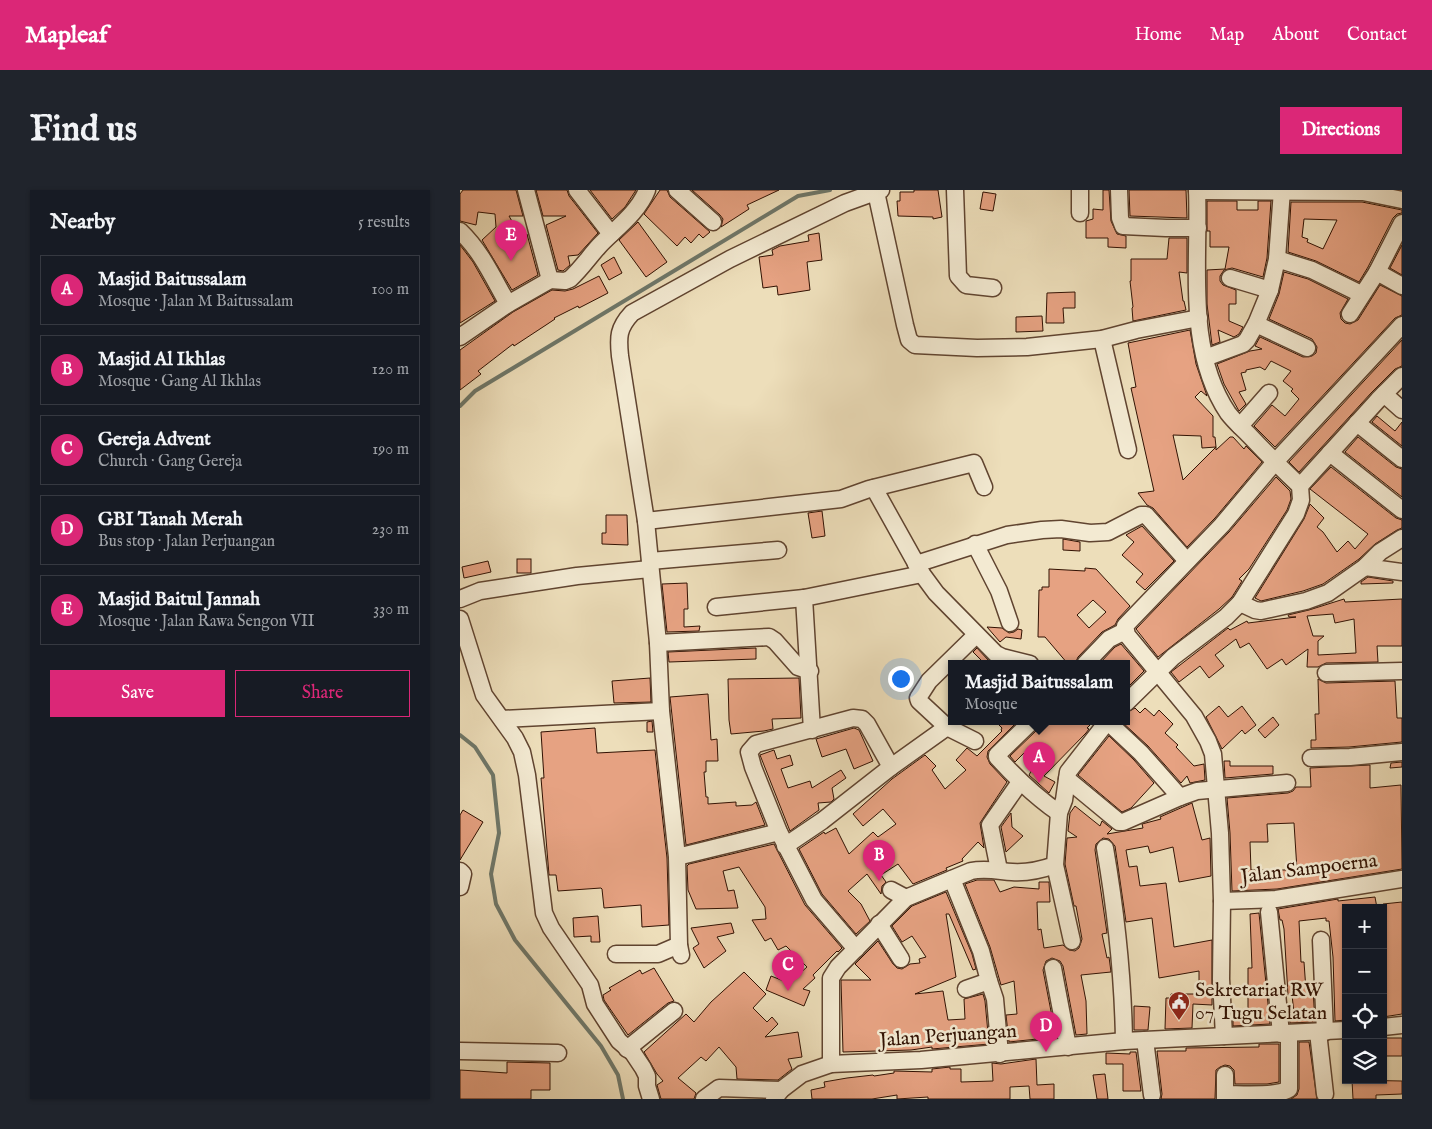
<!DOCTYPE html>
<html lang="en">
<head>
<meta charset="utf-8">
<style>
  body { margin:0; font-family:"IM FELL English",serif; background:#20242c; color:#f1f3f6 }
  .controls { position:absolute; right:15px; bottom:15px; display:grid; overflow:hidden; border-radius:0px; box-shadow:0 1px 4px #0004 }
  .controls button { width:45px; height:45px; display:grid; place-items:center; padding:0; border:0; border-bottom:1px solid #363941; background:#171b24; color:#f1f3f6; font:25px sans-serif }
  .you { position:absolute; left:440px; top:488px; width:18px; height:18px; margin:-12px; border:4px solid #fff; border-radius:50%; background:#1a73e8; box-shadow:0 0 0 8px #1a73e833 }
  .badge { display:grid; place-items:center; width:32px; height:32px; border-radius:50%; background:#db2777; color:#fff; font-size:16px; font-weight:700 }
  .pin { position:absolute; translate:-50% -41px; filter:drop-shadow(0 1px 2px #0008) }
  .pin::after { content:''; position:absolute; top:26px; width:18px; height:15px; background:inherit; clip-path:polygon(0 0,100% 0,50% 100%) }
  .popup { position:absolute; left:488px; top:470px; width:182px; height:65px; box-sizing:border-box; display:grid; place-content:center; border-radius:0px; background:#171b24; filter:drop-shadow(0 1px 4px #0005); font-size:16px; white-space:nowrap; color:#9ea1a6 }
  .popup b { font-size:19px; color:#f1f3f6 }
  .popup::after { content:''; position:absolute; left:50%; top:100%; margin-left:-10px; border:10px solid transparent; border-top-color:#171b24 }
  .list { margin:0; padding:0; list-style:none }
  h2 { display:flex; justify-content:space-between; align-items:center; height:65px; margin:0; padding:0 20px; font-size:21px }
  h2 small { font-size:16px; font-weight:400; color:#9ea1a6 }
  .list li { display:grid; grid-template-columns:32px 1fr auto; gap:15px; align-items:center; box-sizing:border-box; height:70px; margin:0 10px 10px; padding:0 10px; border:1px solid #363941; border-radius:0px }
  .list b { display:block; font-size:19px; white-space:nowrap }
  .list p { margin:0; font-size:16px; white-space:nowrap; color:#9ea1a6 }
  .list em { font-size:16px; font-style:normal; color:#9ea1a6 }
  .actions { display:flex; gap:10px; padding:15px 20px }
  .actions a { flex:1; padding:11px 0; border:1px solid #db2777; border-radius:0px; text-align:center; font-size:18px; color:#db2777 }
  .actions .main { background:#db2777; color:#fff }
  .icon { flex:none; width:28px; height:28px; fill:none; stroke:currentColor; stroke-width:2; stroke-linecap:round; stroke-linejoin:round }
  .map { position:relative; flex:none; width:942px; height:909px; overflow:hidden; border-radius:0px }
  header { display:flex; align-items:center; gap:30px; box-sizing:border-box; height:70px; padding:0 25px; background:#db2777; color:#fff }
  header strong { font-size:24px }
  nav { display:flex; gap:28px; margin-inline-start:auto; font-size:18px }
  .intro { display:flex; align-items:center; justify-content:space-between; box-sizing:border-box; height:120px; padding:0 30px }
  h1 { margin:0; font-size:35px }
  .button { padding:12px 22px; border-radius:0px; background:#db2777; color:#fff; font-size:18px; font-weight:700 }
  main { display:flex; gap:30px; padding:0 30px }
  aside { flex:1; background:#171b24; border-radius:0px; box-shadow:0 1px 4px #0004 }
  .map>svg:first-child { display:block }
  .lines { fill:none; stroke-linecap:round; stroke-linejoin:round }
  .stream { stroke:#6f786a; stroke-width:4 }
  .building { fill:#e6a282; stroke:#311102; fill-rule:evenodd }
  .minor-casing { stroke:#604430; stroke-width:19 }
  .minor { stroke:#f3ead2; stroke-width:16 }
  .labels { text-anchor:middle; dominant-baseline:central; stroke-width:5; stroke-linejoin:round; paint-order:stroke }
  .street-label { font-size:20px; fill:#311102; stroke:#f3ead2 }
  .poi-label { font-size:20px; fill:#311102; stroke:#f3ead2; text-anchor:start }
</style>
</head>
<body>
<header>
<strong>Mapleaf</strong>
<nav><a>Home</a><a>Map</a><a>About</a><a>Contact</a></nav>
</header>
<div class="intro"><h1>Find us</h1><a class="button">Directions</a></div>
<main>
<aside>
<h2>Nearby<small>5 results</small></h2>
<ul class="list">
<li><span class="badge">A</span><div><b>Masjid Baitussalam</b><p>Mosque · Jalan M Baitussalam</p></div><em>100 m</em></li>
<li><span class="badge">B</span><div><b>Masjid Al Ikhlas</b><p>Mosque · Gang Al Ikhlas</p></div><em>120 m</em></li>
<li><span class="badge">C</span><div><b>Gereja Advent</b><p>Church · Gang Gereja</p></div><em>190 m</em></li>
<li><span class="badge">D</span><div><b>GBI Tanah Merah</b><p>Bus stop · Jalan Perjuangan</p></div><em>230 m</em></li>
<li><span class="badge">E</span><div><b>Masjid Baitul Jannah</b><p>Mosque · Jalan Rawa Sengon VII</p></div><em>330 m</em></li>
</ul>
<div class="actions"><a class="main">Save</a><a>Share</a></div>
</aside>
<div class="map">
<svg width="942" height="909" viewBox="0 0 942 909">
  <rect width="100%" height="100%" fill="#eddeba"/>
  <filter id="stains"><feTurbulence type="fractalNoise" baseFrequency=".004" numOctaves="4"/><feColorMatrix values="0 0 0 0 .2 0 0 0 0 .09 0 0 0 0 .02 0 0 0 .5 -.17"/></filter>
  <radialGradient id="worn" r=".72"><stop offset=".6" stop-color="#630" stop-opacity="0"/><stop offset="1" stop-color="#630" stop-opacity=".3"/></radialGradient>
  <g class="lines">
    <g class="stream">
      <path d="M0,216L15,201L338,6L370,0"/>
      <path d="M0,545L15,557L33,585L39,643L31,684L36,714L55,750L141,856L158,885L163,909"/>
    </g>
  </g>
  <g class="building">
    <path d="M3,0H56L63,26H49L61,47L67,44L78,85L52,100L22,50L36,37L35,24L18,22L16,35L0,31V4Z"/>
    <path d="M76,0H107L109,6L138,43L118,65L108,66L110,75L103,81L98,80L86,35L106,26H83Z"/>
    <path d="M130,0H176L165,17L152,29Z"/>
    <path d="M200,0H207L210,7L250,42L243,48L239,44L231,53L225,47L217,56L184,24Z"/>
    <path d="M232,0H319L287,15L289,19L261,37L263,29L260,25Z"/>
    <path d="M454,0H478L482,27L473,29V27L438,26L437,11H440V2H454Z"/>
    <path d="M643,0H649L651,31L657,44L666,46V58L648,57V48H626V31L633,29V19L643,20Z"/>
    <path d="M669,0H726L727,28L670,26Z"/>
    <path d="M523,2L536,4L533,21L520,19Z"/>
    <path d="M747,11H777V20H798V11H811L807,68L803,87L772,78L764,80L760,86V91L763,95L776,100V114H769V131L783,137L779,144L774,147L758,140L760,152L752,155L747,114V80L765,79L769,57H750V41H747Z"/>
    <path d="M831,12H902L942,20V23L937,24L933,28L908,77L899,92L856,71L828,62ZM844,29L877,30L863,59L847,52L848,49L842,47Z"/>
    <path d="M178,32L207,72L186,87L159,50Z"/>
    <path d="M359,43L362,70L347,72L350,100L318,105L317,96L303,98L299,67L313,65L312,60L320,56L349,51L348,45Z"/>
    <path d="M709,48H727V83L719,82L723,111H724L726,120L673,131L672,118L673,117L670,91H671V69H707Z"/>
    <path d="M0,55L13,72L35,111L0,133Z"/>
    <path d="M942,55V85L930,78Z"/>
    <path d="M154,67L162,83L149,90L141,75Z"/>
    <path d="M824,82L848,89L888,109L880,123L881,129L885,133L890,134L898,130L920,95L942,106V125L935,128L815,257L794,236L812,215L825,226L839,209L831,201L833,199L823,191L831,181L811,171L805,180L800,177L786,180V182L781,183L786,200L779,202L786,214L779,221L764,194L757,174L790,161L802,159L795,156L800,147L843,167L852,166L856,163L857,157L852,149L809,129L819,104Z"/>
    <path d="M139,86L148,103L119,118L118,116L94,128L95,129L86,135L54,156L53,154L18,181L21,184L0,200V160L53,122L92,100L105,101L113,99Z"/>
    <path d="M615,102V118H603L604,133H586L587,103Z"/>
    <path d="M582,126L583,141L556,142V127Z"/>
    <path d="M730,140L736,174L747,206L741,201L735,207L753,226V247H755L756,257L742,258L741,246L713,245L723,290L756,257V260L770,247H773L784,259L786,256L802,272L755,328L727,357L693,318L687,315L678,303L694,301L671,198L676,197L668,153Z"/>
    <path d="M942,150V176L935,179L911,203L839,282L829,272Z"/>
    <path d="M917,226L935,241L942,232V256L912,232Z"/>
    <path d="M898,247L936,277L942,279V307L885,262Z"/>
    <path d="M871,277L936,328L942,330V338L937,340L915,354L899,369L863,394L843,401L801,411L795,408L844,329L850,314L864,328L857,337L863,342L877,362L888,351L895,359L908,344L850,299Z"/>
    <path d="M816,287L830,301L831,309L827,320L789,379L779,389L782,391L772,407L759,419L698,467L676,439L769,342Z"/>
    <path d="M362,321L365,346L352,348L348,323Z"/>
    <path d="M146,325H167L168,355L142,354V343H146Z"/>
    <path d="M682,336L714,371L685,400L676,392L683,384L662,365L674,352L666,345Z"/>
    <path d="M603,349L620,352V361L603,360Z"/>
    <rect x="57" y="369" width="14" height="14"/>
    <path d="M28,371L31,382L4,388L2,377Z"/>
    <path d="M625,378L636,379L670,416L658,429L655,435L642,442L618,467L615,474H608L585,447H578L579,400H582V397H589V379L625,381ZM633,410L646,422L629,438L617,425Z"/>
    <path d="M908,387L933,391V393L901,394V392Z"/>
    <path d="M227,393L228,419H224V437L240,436L239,441L207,442L202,394Z"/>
    <path d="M884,409L885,412L942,409V456H917L918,472L866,473L858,477H847L848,459L826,475L822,469L807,479L789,453L780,458L776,449L755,465L764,476L749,488L740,476L719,492L711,482L768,438L770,440L787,431L788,433L836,427H829L828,425L849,420ZM873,424L875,433L894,429L896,463L858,465V451L864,446H853L847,426Z"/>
    <path d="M527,437L542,438L549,443L554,442L558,439L562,440L561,449L546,447L540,452Z"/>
    <path d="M661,454L684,481L666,499V474H639L655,457Z"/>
    <path d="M296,458V469L209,472L208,462Z"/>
    <path d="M517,458L529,471L534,474H525L513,462Z"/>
    <path d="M190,488L191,512L154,513L152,491Z"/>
    <path d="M339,488L341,528L312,529L313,539L304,541L271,544L269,530L268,489Z"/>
    <path d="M858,489L866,493L935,491L937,528H942V552L889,557L851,558V550H856L855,524H859Z"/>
    <path d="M248,504L251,550L257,549L258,571H246V582H244L246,607H248V614L276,612V616L292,615L296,612L305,635L226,655L210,507Z"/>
    <path d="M759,516L768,527L782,516L796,535L785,544L782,540L762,559L746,527Z"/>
    <path d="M675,518L680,523L685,518L694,526L699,520L713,534L705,543L718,555L716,557L734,576L744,574L745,590L730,593L727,586L721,593L688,556L662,532H666V523Z"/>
    <path d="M813,527L819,535L805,548L798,540Z"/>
    <path d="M192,531L193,542H187V532Z"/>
    <path d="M536,532H557L528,561L527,567L530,574L547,592L520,633L524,658L518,652L502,669L503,671L486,678L487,680L453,694L438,674L421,685L426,692L422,696L421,704L407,684L388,701L401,714L410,731L396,744L362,704L339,659L364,642L365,644L376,638L389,664L413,642L418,647L436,634L423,619L403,636L393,624L432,589L465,565L476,576L472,580L485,599L506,580L496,570L507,558L517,566L542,541L541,540L542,538Z"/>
    <path d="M581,532H633L627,538L629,539L626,543L584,586L595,592L589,603L569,585L575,574L564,563L555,572L550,566L578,539Z"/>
    <path d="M135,538L137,563L195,560L207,668L209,735L182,737L181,715L144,718L142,699L141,698L98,701L96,685H89L81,588H84L81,542Z"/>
    <path d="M394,538L399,540L413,571L394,579L386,559L362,567L356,549Z"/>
    <path d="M649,546L674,570L694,593L671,618L662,622L618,585Z"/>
    <path d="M314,560L317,569L330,565L333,575L321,579L328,598L350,591L352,598L381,580L386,588L372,598L374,609L371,612L358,613L359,620L330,641L300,565Z"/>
    <path d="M764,571H770V576H813V584L765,588Z"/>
    <path d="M942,572V577L930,578L931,573Z"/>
    <path d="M910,575V598L941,595L942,679L817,699L772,701L770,643L767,608L828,603L833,601L836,597H851L850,578ZM834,633L837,680H791L790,652H808L807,634Z"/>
    <path d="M732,613L742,650L750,648L751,686L719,692L713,657L690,663L688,656L666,660L669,677L677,676L680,696L706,693L714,757L752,750V815L733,814L732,838L705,839L706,808H711V804H739V781L699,788L692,728L666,732L655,656L649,649L643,648L636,654L635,660L647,743L642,744L647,768L649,767L651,782L621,785L626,811L627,844L616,845L603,776L600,771L592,768L586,771L583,780L596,847L549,852L546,825L557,824L554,791L541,795L530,757L505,694L517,690H534L540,702L554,697L579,699V692H589L590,712H577L578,740L581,739L584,758L603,755L609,760L615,761L619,758L622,749L616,716H614L605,674L607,648L617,647L608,641L610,623L615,616L640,636L642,631L652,639L647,644L683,638L682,634L701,629L700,627Z"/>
    <path d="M3,620L23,632L0,670V625Z"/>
    <path d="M551,623L552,637L563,646L546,662L541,637Z"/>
    <path d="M314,654L345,715L382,758L378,762L377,761L353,785L355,788L343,799L350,801L344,816L306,800L311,786L329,793L347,777L326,756L318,760L311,748L305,751L292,730L306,729L305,717L279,677L263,681L268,701L274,700L278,718L236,719L228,700L227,676L229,674Z"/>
    <path d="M486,702L512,764L516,779L513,780L489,724H486L496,787L455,804L483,801L488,830L505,829L504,809L523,804L525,811L529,854L472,859V857L451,860L383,862L381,790H411L395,774L418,751L433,774L437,778L442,779L450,774L460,773L459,769L466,767L452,746L442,752L432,736L452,716Z"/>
    <path d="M915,707L917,718H886V830L875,831L873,767L869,731H866V728L839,731L841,772H844L846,800L853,799L855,832L830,833L829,824L834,823L832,805H828L824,739L822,730H820L818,719L878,709V711Z"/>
    <path d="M942,712V824L923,827V714Z"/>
    <path d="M799,723L810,834L773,836V821H788V778H792L790,724Z"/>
    <path d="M138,726L140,752H131V746L114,747L113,728Z"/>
    <path d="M271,733L274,743L257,747L266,761L244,778L233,758L239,754L231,738Z"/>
    <path d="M194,778L214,811L208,813L168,845L144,810L143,805L151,800L149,798L180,780L182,784Z"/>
    <path d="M284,782L306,804L293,818L307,832L312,827L318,834L305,847L338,842L342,867L328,869L332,879L318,890L277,889L276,877L259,857L246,871L241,867L218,888L236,903L234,909H201L197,895L203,891L197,884L184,862L226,824L234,832L251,812Z"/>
    <path d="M674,816L690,817L688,840H674Z"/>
    <rect x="923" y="848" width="19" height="18"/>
    <path d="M839,852H849L857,909H831L837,905L839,899Z"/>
    <path d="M799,854H819V892L807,894H775L774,880L770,876L765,875L760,877L756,880L755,909H701L702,904L697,861H726V858L799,857Z"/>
    <path d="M670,862H676L681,901H663V874H646V863L670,864Z"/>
    <path d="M576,869L577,895L594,894V909H570L569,896L550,897V909H468V907L437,909V905L412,909H352L351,900L365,897L364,892L387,888L413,885L414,886L434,883V881L472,882V879L490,877V879H501V892L533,891L532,873L541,874Z"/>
    <path d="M47,872L90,873V900H71V909H0V880L47,883Z"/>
    <path d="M645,884L648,909H637L633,885Z"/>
    <path d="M892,890L942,891V904L916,905V909H893Z"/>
  </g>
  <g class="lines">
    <g class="minor-casing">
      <g id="minor">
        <path d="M66,0L90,90"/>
        <path d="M117,0L151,44"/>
        <path d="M217,0L253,32"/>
        <path d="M495,0L498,86L506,95L533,98"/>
        <path d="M620,0V23"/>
        <path d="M659,0L660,28L663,36L706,38H738"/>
        <path d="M737,1L903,2L942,10"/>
        <path d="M416,2L445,135L449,150L455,155L517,158L567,157L642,149L676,140L739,128"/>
        <path d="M0,41C22,62 33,88 48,114"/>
        <path d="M817,69L852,80L901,104"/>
        <path d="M917,82L942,96"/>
        <path d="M770,88L810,100"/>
        <path d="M90,90L105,91L110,89C121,79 129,67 139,56C155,39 178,23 187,0"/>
        <path d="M890,124L917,82L942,33"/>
        <path d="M796,134L847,158"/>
        <path d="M0,147L48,114L90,90"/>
        <path d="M642,149L668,260"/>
        <path d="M745,168L783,154L787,150L796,134L810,100L817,69L822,0"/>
        <path d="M924,204L942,220"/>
        <path d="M897,233L942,269"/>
        <path d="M780,236L809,203"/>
        <path d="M870,263L942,320"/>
        <path d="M840,296L918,210L942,186"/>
        <path d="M414,298L462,384L476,403L536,464L542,467L570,474"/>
        <path d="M186,331L381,309L409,299L514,273L524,297"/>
        <path d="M515,354L539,401L550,433"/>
        <path d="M190,371L318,360"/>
        <path d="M456,374L547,345L582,340L601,339L630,343L648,342L681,325H686L727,371"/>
        <path d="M905,377L942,382"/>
        <path d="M0,409L20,401L117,386L190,379"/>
        <path d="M780,413L795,420L801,421L846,411L868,403L905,377L920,362L942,348"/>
        <path d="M256,417L344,408"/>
        <path d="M0,429L24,505L55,548L62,562L67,585L84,723L91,738L130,795L135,814L159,851L173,863L183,878L187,886V896L191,909"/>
        <path d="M198,453L309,447L315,451L338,477L350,481"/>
        <path d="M625,474L649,449L665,441"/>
        <path d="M866,483L942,481"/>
        <path d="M666,513L713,467L766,427L780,413L836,324L841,310L840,296C823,280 806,263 789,245C782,238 774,231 768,223C725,159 740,73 737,0"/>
        <path d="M42,529L201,521"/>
        <path d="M571,532L537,565V567C557,589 576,607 599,623"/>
        <path d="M648,532L681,563L720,607"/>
        <path d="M352,540L344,408L462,384"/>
        <path d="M515,551L487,537L459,511L458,508L469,491L516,445"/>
        <path d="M851,568L890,567L942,562"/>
        <path d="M431,577L487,537"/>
        <path d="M607,589L659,632H663L720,607L737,601L827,593"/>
        <path d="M325,656L362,631L431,577L407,534L402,529L393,528L296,554L289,562L293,577L319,642L354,710L396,759"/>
        <path d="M645,658C656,722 663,786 664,851"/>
        <path d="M217,667L319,642"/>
        <path d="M595,675L612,751"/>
        <path d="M539,680L530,635L560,592"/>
        <path d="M0,681L3,684L0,697"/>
        <path d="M492,689L521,761L529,791L506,799"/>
        <path d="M431,700L446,708"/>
        <path d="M762,711L816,709L942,689"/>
        <path d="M809,722L821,844"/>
        <path d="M419,734L441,769"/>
        <path d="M861,750L865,842"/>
        <path d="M156,764H198L219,755"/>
        <path d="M221,765L219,755L217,667L201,521L198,453L186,331L160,166C158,147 158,138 172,123L270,69L385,13L421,0"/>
        <path d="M593,778L608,857"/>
        <path d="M529,791L535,809L540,864"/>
        <path d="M923,837L942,835"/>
        <path d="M858,842L865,904"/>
        <path d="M764,846L761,789L762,711L760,643L753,564L748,551L734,526L667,445L665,436L762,335L815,272L942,135"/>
        <path d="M685,850L692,905"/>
        <path d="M167,859L214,821"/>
        <path d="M0,861L98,863"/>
        <path d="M371,874V788L378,777L446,708L511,681C525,678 538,681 552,682C567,683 581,680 595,675L599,623L604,610L608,582L647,532"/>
        <path d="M765,885V909"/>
        <path d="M765,904C781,904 817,907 829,899V843"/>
        <path d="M244,909L259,898L321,900"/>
        <path d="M314,909L321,900L342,884L371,874L461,870L664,851L886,840"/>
      </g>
    </g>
    <use href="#minor" class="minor"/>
  </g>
  <defs>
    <g id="civic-pin" transform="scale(1.125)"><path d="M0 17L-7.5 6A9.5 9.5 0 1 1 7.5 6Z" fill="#8f2418" stroke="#f3ead2"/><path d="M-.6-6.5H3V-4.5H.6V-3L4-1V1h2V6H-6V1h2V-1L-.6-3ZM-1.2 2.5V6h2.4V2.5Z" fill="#fff"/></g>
  </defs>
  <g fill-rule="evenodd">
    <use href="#civic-pin" x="719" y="812"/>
  </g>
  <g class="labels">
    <g class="street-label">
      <text transform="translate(849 679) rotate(-7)">Jalan Sampoerna</text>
      <text transform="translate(488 846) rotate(-4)">Jalan Perjuangan</text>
    </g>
    <g class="poi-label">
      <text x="735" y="800">Sekretariat RW<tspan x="735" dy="23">07 Tugu Selatan</tspan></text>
    </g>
  </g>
  <rect width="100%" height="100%" filter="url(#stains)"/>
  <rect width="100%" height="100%" fill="url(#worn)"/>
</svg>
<div class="controls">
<button>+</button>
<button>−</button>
<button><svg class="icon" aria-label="locate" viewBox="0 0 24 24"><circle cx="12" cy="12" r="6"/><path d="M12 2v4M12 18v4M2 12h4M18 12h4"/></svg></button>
<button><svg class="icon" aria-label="layers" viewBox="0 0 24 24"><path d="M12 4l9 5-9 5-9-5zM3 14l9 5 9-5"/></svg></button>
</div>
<div class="you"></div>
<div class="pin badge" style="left:579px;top:593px">A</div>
<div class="popup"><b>Masjid Baitussalam</b>Mosque</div>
<div class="pin badge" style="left:419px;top:691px">B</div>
<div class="pin badge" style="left:328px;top:801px">C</div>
<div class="pin badge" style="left:586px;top:862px">D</div>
<div class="pin badge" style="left:51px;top:71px">E</div>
</div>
</main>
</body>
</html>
